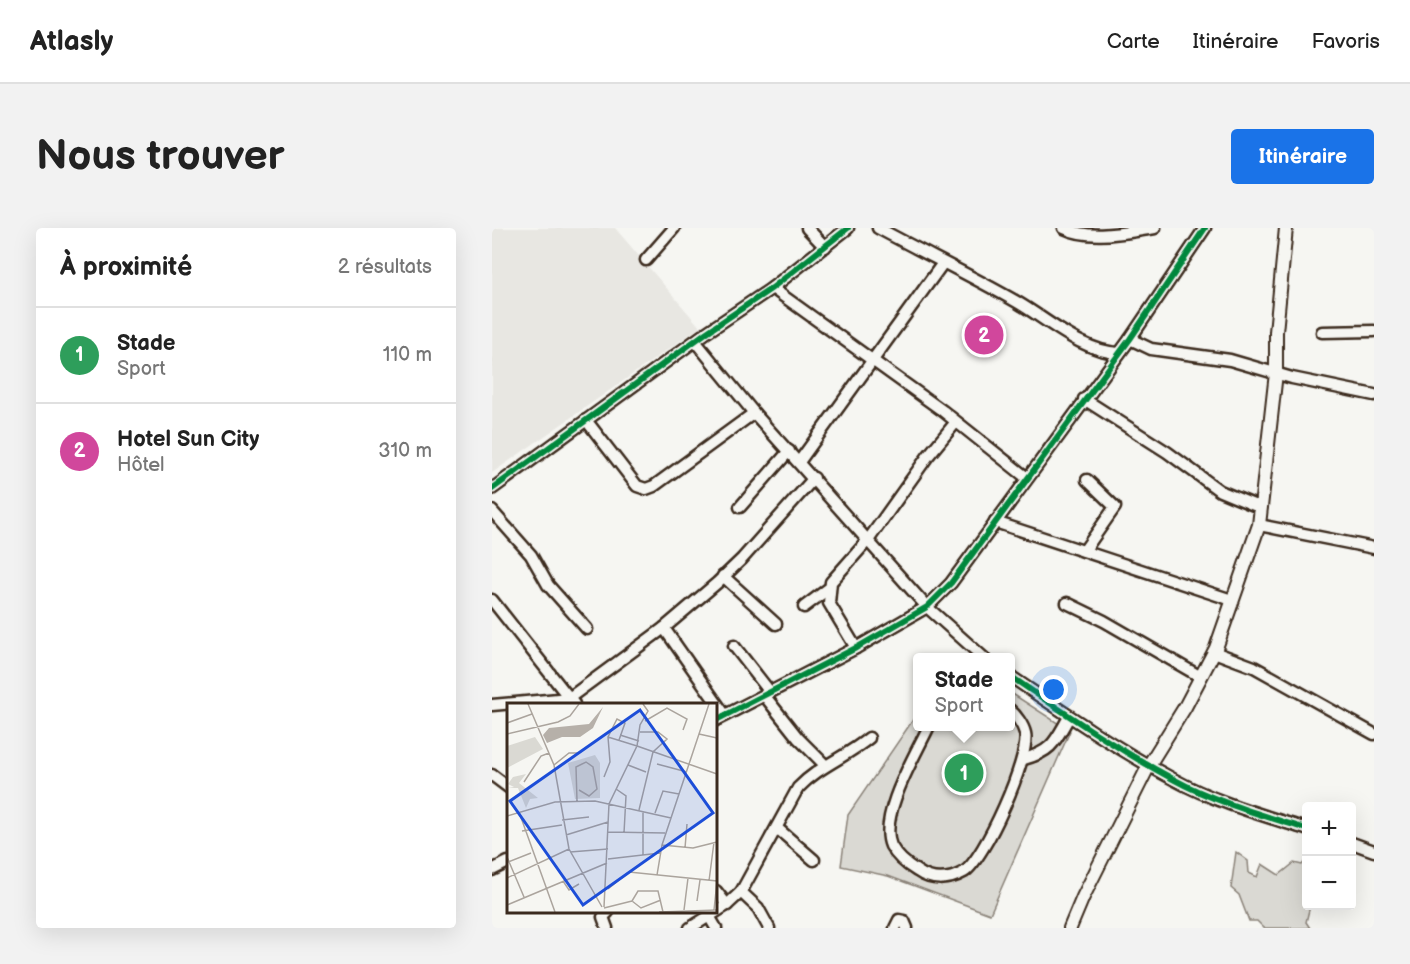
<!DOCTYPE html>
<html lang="fr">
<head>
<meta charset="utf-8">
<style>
  body { margin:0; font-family:"Balsamiq Sans",sans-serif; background:#f2f2f2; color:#222 }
  .controls { position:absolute; right:18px; bottom:18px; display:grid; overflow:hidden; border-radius:6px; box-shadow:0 6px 24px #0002 }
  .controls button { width:54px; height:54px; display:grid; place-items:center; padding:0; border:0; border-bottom:2px solid #e0e0e0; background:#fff; color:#222; font:30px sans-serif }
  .you { position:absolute; left:562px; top:462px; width:21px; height:21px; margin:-15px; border:4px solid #fff; border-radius:50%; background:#1a73e8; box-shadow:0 0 0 9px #1a73e833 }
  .badge { display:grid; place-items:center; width:39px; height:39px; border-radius:50%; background:#1a73e8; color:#fff; font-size:20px; font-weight:700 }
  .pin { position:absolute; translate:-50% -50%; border:3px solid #fff; box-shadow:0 2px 6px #0006 }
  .popup { position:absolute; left:421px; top:425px; width:102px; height:78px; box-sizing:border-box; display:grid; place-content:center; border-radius:6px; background:#fff; filter:drop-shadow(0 2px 4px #0005); font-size:20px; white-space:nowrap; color:#767676 }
  .popup b { font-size:22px; color:#222 }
  .popup::after { content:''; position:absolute; left:50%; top:100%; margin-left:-12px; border:12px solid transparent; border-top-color:#fff }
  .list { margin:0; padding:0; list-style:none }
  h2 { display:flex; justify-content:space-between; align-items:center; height:78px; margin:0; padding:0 24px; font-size:26px }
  h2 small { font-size:20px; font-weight:400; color:#767676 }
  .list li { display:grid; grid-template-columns:39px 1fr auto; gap:18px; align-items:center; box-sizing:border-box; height:96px; padding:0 24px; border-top:2px solid #e0e0e0 }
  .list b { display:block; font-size:22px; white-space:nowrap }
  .list p { margin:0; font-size:20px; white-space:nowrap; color:#767676 }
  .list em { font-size:20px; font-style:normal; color:#767676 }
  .map { position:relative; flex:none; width:882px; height:700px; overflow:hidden; border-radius:6px }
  header { display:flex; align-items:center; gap:36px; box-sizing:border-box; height:84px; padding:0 30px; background:#fff; border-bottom:2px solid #e0e0e0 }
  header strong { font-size:28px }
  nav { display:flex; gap:33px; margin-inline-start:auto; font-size:21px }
  .intro { display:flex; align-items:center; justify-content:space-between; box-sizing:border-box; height:144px; padding:0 36px }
  h1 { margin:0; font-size:42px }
  .button { padding:15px 27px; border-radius:6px; background:#1a73e8; color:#fff; font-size:21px; font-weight:700 }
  main { display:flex; gap:36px; padding:0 36px }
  aside { flex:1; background:#fff; border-radius:6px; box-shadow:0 6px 24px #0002 }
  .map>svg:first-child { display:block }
  .built { fill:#e8e7e2 }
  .green { fill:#dad9d3; stroke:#8a8278; stroke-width:1.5 }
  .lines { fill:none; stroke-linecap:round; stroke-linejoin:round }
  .minor-casing { stroke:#3b2a1e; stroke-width:15 }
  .major-casing { stroke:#3b2a1e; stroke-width:16 }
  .minor { stroke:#f6f6f2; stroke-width:10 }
  .major { stroke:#f6f6f2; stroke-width:12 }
  .cycleway-casing { stroke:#f6f6f2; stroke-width:10 }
  .cycleway { stroke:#00873e; stroke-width:6 }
  .inset-road { fill:none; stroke:#aba49d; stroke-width:1.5 }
  .view { fill:#1d4ed8; fill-opacity:0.15; stroke:#1d4ed8; stroke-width:3 }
  .inset-edge { fill:none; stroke:#3b2a1e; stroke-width:3 }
</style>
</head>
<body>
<header>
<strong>Atlasly</strong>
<nav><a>Carte</a><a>Itinéraire</a><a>Favoris</a></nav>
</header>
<div class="intro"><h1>Nous trouver</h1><a class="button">Itinéraire</a></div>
<main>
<aside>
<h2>À proximité<small>2 résultats</small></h2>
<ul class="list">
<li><span class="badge" style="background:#2e9e5b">1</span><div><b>Stade</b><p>Sport</p></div><em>110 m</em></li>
<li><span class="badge" style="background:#d1479c">2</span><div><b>Hotel Sun City</b><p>Hôtel</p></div><em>310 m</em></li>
</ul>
</aside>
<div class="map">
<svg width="882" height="700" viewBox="0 0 882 700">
  <rect width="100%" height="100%" fill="#f6f6f2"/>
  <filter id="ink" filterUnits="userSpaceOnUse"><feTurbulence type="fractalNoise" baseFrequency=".0167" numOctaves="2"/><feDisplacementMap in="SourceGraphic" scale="12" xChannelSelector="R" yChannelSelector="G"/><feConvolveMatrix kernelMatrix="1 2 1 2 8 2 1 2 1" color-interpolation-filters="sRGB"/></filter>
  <g filter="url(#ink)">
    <path class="built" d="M0,0H123L208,99L0,245Z"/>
    <g class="green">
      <path d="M519,465L578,503L498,686L396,648L349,638L356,587L425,486L426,498H518Z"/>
      <path d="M744,624L756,633L757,645L765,649L770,636L787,647L802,635L810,637L814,632V678H818L814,694L818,700H772L765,693H757L747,667L739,660Z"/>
    </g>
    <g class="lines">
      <g class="minor-casing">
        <g id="minor">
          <path d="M315,0L333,19"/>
          <path d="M386,0C432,25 480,48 525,74C556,92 591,124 627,125"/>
          <path d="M572,0C599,13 634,4 663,0"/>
          <path d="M154,32L182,0"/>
          <path d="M280,60L451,183L535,250"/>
          <path d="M830,104L882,103"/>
          <path d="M638,111L659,121L738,132L800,150L882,167"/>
          <path d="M203,113L262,185L435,379L492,430"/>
          <path d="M592,171L675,224L728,263L769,280"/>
          <path d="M94,192L145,258L154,261L162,258L262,185"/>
          <path d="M307,234L451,35"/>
          <path d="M0,261L215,104L280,60L356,0"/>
          <path d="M248,279L297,223"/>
          <path d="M0,283L39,327L56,357L95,401"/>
          <path d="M503,294L740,372"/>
          <path d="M767,297L882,320"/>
          <path d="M592,323L623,279L595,252"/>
          <path d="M231,348L284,396"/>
          <path d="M0,372L82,476"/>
          <path d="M575,375L612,393L709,449"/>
          <path d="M312,379L336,361"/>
          <path d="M172,400L233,487"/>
          <path d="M242,418L278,464"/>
          <path d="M364,420L337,375L339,354L377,311L436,228L464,194"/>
          <path d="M722,424L762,439L882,506"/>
          <path d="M518,448C571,484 625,521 681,551C723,574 770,587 814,601"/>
          <path d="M272,467L306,510L333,537"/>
          <path d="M0,477L77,470L172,400L225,355L250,331L322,250"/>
          <path d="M224,492L364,420L435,379L459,355L638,111L713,0"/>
          <path d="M437,498C424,526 386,588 399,618C405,629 415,637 425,643C439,653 456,653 472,644C492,632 539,528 533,505C531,497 524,487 518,482"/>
          <path d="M532,531C561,523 563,513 577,489"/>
          <path d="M0,547L16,559"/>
          <path d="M286,601L322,632"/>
          <path d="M860,615L882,623"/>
          <path d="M0,642L16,634"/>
          <path d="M224,663L235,677"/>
          <path d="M249,664L266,680L277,700"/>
          <path d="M217,688L224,700"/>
          <path d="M115,700L111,689L116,684"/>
          <path d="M198,700L235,677L249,664L306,560C327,538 354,529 377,510"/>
          <path d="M403,700L407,692L412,693L415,700"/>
        </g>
      </g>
      <g class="major-casing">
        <path id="major" d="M578,700L591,669L657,537L693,479L724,420L767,297L784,145V104L794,0"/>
      </g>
      <use href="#minor" class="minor"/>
      <use href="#major" class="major"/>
      <g class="cycleway-casing">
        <g id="cycleway">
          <path d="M0,261L215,104L280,60L356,0"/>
          <path d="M518,448C571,484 625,521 681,551C723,574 770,587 814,601"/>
          <path d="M224,492L364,420L435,379L459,355L638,111L713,0"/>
        </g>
      </g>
      <use href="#cycleway" class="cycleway"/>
    </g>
  </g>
  <g transform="translate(15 475)">
    <rect width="210" height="210" fill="#f6f6f2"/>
    <path d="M28,34L36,46L0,65V43ZM88,52L93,60V95L68,96L61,60ZM19,71L12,80L31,95L23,96L19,105L11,85H1L7,84L1,81L6,74Z" fill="#dad9d3"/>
    <path d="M96,4L86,25L73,34H55L40,40L36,32L42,25L82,21Z" fill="#b6b0a9"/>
    <path class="inset-road" d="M21,1L47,62L62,146L95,204M138,18L160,5L180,16L176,27M0,20L25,11M0,31L51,19L63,13L72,1M192,31L210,35M113,32L132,38M101,34L130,43L133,22L141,8L136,1M150,61L180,69M47,62L62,50H72M121,62L139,69M97,74L103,59L101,34L110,16L118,20L112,37M17,79L34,53L42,50M109,86L119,93L117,130M70,98L69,64L79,59L86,64L90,86L82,93L72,87M132,107L146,49L160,36L151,29H133M12,109L48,209M148,110L156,88L172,91M0,113L48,99L88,98L164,115M55,117L82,114M15,128L55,122M101,129L158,130M59,132L101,119M155,142L186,145L210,139M178,145L180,121M63,149L101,146M136,152V108M0,154L17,194M101,156L153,150M1,159L24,150M150,172L155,142L202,1M0,175L62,146M56,178L62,187L72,181M202,178L207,139M101,186L122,169L210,178L207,207M125,198L131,188H151L156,209M125,198L134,205L154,197M190,198L193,177M0,202L100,160M97,204L102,101L130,43L210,71M97,205L125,198M177,207L181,175M152,209L210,207"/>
    <path class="view" d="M133,7L206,110L76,202L3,98Z"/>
    <rect width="210" height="210" class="inset-edge"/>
  </g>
</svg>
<div class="controls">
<button>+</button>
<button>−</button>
</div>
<div class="you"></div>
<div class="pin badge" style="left:472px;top:545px;background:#2e9e5b">1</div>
<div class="popup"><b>Stade</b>Sport</div>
<div class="pin badge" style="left:492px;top:107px;background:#d1479c">2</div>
</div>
</main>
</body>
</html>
